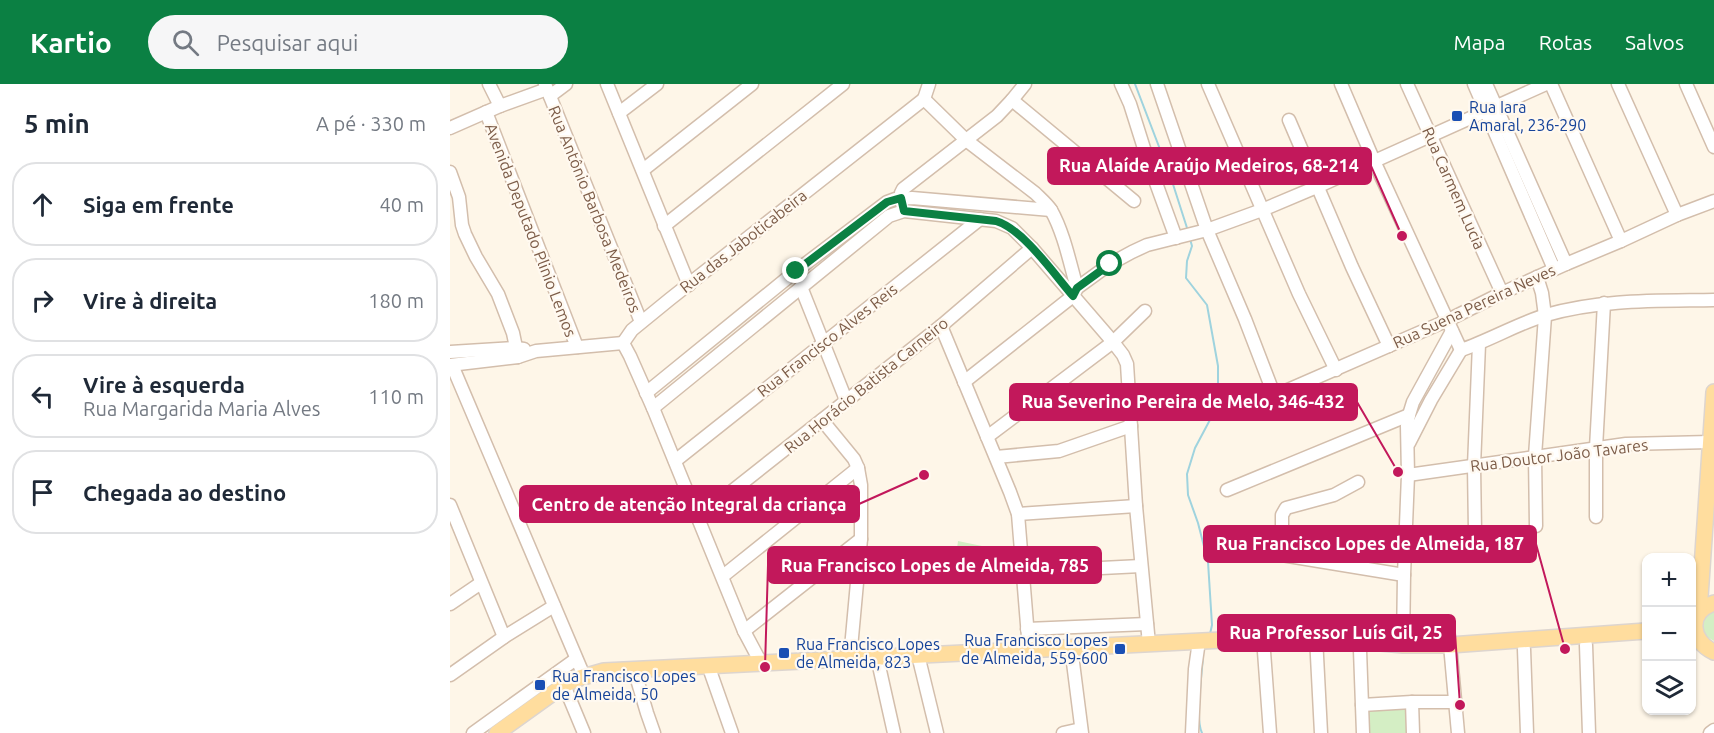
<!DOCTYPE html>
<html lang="pt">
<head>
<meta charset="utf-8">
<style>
  body { margin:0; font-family:Ubuntu,sans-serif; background:#f6f6f7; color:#1f2937 }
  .controls { position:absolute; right:18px; bottom:18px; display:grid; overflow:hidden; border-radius:12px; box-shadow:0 2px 4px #0004 }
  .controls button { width:54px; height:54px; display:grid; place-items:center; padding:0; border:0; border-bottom:2px solid #e0e1e3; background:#fff; color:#1f2937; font:30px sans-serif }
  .stop { position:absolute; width:18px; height:18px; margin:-14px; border:4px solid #0b8043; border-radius:50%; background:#fff }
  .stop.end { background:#0b8043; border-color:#fff; box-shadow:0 2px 6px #0008 }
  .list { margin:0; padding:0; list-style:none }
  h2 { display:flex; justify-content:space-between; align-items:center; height:78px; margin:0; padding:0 24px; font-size:26px }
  h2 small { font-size:20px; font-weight:400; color:#747a83 }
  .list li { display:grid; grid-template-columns:39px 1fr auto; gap:18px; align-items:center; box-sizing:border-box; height:84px; margin:0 12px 12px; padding:0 12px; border:2px solid #e0e1e3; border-radius:24px }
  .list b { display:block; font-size:22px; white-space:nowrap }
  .list p { margin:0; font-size:20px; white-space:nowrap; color:#747a83 }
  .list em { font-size:20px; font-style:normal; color:#747a83 }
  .icon { flex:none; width:33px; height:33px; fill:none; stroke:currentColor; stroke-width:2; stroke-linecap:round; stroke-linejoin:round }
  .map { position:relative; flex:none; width:1264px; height:649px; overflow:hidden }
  header { display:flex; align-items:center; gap:36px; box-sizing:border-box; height:84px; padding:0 30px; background:#0b8043; color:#fff }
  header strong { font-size:28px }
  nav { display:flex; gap:33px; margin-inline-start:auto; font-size:21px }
  .search { width:420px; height:54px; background:#f6f6f7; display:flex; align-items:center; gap:15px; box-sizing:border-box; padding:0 21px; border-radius:33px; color:#747a83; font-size:22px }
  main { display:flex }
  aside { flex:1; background:#fff }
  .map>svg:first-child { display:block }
  .green { fill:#d4eec4 }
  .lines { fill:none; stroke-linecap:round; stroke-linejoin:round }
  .stream { stroke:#9fd3de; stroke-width:2 }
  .minor-casing { stroke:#d3beac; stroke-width:15 }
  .major-casing { stroke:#ddd5cf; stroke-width:18 }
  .minor { stroke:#fff; stroke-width:12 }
  .major { stroke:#ffdd9e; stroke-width:15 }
  .route { stroke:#0b8043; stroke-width:8 }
  .transit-dot { fill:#1a4fb4; stroke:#fff9f0; stroke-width:2 }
  .labels { text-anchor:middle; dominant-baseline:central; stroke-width:4.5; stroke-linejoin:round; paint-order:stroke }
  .transit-label { font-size:16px; fill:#164399; stroke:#fff9f0; text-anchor:start }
  .street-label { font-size:16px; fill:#7c5c48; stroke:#fff9f0 }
  .leader { fill:none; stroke:#c2185b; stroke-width:2 }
  .callout-dot { fill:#c2185b; stroke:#fff9f0; stroke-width:2 }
  .callout { fill:#c2185b; stroke:#c2185b; stroke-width:2 }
  .callout-label { font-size:18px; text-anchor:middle; font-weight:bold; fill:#fff }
</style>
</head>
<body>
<header>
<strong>Kartio</strong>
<div class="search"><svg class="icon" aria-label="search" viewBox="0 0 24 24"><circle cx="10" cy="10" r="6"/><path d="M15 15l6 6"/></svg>Pesquisar aqui</div>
<nav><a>Mapa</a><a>Rotas</a><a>Salvos</a></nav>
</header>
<main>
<aside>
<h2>5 min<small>A pé · 330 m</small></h2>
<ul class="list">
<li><svg class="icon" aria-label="ahead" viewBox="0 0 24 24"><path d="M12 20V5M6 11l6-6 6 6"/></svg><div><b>Siga em frente</b></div><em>40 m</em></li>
<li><svg class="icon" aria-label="right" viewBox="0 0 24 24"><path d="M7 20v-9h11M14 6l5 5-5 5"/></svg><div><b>Vire à direita</b></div><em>180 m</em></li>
<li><svg class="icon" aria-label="left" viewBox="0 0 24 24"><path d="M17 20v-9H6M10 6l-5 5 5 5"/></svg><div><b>Vire à esquerda</b><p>Rua Margarida Maria Alves</p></div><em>110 m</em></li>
<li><svg class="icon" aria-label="arrive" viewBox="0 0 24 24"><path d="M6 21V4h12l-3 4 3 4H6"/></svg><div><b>Chegada ao destino</b></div></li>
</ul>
</aside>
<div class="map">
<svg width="1264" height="649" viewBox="0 0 1264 649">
  <rect width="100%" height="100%" fill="#fef6e8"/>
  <g class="green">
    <path d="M508,457L551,466L552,493L504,487Z"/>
    <path d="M1264,525V557L1249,548L1248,539Z"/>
    <path d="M956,621L958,649H917L916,625Z"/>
  </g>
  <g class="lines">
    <g class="stream">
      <path d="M685,0L721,94L738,147"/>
      <path d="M740,155L742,162L737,177L736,194L757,221L768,282V305L762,332L745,364L737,390L738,411L748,439L758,478L762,541L760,550"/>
      <path d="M752,649C745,635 752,590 753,572"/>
    </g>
    <g class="minor-casing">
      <g id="minor">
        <path d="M39,0L50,22"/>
        <path d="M95,0L191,238"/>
        <path d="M157,0L239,201"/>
        <path d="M671,0L680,20L698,77L726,154"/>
        <path d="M707,0L757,146L795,235L825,313"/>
        <path d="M758,0L849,210L886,286"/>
        <path d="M891,0L924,77L1011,266"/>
        <path d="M957,0L1052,209"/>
        <path d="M1024,0L1104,185"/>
        <path d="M1036,0L1116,180"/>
        <path d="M1101,0L1171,157"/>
        <path d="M1168,0L1227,131"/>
        <path d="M1236,0L1264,63"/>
        <path d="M100,12L116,0"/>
        <path d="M474,15L479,0"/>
        <path d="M562,16L575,0"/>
        <path d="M36,28L127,263"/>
        <path d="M169,29L207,0"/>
        <path d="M839,36L902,183L939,262"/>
        <path d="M0,44L50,22L97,5"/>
        <path d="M193,86L302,0"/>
        <path d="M0,88L9,113L12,141L15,150L26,173L48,210L63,249L68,273"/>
        <path d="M452,120L451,109L453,105L547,32L562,16L684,117"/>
        <path d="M214,142L393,0"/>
        <path d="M351,203L396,316"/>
        <path d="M491,242L560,408L568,430L579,565"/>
        <path d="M173,259L182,246L220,215L474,15L516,56L585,109C590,114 597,120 601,126C614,149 620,180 627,204"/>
        <path d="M173,259L180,272L203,324L294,547L311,579"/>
        <path d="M1011,266C1040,256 1067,240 1096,231C1151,215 1207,217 1264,216"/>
        <path d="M0,268L66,264L74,265"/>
        <path d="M0,281L68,273L86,267L173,259"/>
        <path d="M2,281L134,592"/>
        <path d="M514,298L623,212L627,204L660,180L682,168L697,161L757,146L812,126L869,102L1096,0"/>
        <path d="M196,309L346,187L437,118L445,115L462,114L601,126"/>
        <path d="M203,324L439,132L454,127L546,137L562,144L582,164L663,258L673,271L677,280L686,422L699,560"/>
        <path d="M785,329L996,237L1052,209L1116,180L1171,157L1227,131L1264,117"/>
        <path d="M372,336L404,375L408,384L411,401V455L400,575"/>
        <path d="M537,353L663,258L695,227"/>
        <path d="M959,359L981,316L1011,266"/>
        <path d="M546,373L609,367L681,342"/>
        <path d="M225,377L530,135"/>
        <path d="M958,391L1176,360L1260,358"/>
        <path d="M777,406L959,331"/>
        <path d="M0,421L54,553"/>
        <path d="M568,430L686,422"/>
        <path d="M1146,433V364L1154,219"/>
        <path d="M248,434L491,242L582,164"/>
        <path d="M1086,442L1085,372L1095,232L1092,209L1087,193"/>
        <path d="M1025,447L1024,382L1029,260"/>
        <path d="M777,471H832L954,491"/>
        <path d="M832,471V431L836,424L884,411L908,398"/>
        <path d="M572,488L691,482"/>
        <path d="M273,492L408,384"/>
        <path d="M0,520L31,499"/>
        <path d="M577,545L697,540"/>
        <path d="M294,547L411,455"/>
        <path d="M866,553L871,649"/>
        <path d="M813,554L820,649"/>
        <path d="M953,561L954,491L958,391L957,342L959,331L963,318L1002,247"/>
        <path d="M1000,561L1008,649"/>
        <path d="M1136,561L1139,649"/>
        <path d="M621,563L632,649"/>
        <path d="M1074,565L1077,649"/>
        <path d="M910,566L913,649"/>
        <path d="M468,571L487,649"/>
        <path d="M427,573L444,649"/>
        <path d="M258,581L282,649"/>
        <path d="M184,585L197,629L204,649"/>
        <path d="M0,591L54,553L104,522"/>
        <path d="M114,601L134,649"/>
        <path d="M962,618L963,649"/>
        <path d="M912,621L962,618H1006"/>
        <path d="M23,649L126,575"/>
        <path d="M613,649L631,645"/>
        <path d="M742,649L745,585L749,557"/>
        <path d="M1260,649L1264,646"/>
      </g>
    </g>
    <g class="major-casing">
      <g id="major">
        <path d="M1264,519C1237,528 1240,557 1264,568"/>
        <path d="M1249,528L1264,308"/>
        <path d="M47,649L114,601L126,595L154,587L813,554L854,555L866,553L953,561H1000L1196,547"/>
      </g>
    </g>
    <use href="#minor" class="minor"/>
    <use href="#major" class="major"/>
  </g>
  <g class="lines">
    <path class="route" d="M346,187L437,118L451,114L454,127L546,137C573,145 604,190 623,212L627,204L660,180"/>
  </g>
  <g class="transit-dot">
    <rect x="1001" y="26" width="12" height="12" rx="3"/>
    <rect x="664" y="559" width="12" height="12" rx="3"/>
    <rect x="328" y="563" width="12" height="12" rx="3"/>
    <rect x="84" y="595" width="12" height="12" rx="3"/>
  </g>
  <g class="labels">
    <g class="transit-label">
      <text x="1019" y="23">Rua Iara<tspan x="1019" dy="18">Amaral, 236-290</tspan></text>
      <text x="658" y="556" text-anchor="end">Rua Francisco Lopes<tspan x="658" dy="18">de Almeida, 559-600</tspan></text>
      <text x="346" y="560">Rua Francisco Lopes<tspan x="346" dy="18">de Almeida, 823</tspan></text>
      <text x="102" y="592">Rua Francisco Lopes<tspan x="102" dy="18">de Almeida, 50</tspan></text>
    </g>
    <g class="street-label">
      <text transform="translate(1004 104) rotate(66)">Rua Carmem Lucia</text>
      <text transform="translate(145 125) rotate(68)">Rua Antônio Barbosa Medeiros</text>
      <text transform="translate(81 146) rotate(69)">Avenida Deputado Plinio Lemos</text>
      <text transform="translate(293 157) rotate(-38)">Rua das Jaboticabeira</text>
      <text transform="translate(1024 222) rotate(-25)">Rua Suena Pereira Neves</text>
      <text transform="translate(377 256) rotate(-38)">Rua Francisco Alves Reis</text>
      <text transform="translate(416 301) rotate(-39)">Rua Horácio Batista Carneiro</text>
      <text transform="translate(1109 371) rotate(-7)">Rua Doutor João Tavares</text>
    </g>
  </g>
  <path class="leader" d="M952 152L921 82M948 388L907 318M474 391L409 420M1115 565L1086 460M315 583L318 481M1010 621L1005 549"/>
  <g class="callout-dot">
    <circle cx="952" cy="152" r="6"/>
    <circle cx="948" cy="388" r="6"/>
    <circle cx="474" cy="391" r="6"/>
    <circle cx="1115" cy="565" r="6"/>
    <circle cx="315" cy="583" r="6"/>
    <circle cx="1010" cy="621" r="6"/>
  </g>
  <g class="callout">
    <rect x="598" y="64" width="323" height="36" rx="6"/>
    <rect x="560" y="300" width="347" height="36" rx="6"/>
    <rect x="70" y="402" width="339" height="36" rx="6"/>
    <rect x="754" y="442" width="332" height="36" rx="6"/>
    <rect x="318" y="463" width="333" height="36" rx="6"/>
    <rect x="768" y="531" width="237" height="36" rx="6"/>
  </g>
  <g class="callout-label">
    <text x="759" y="88">Rua Alaíde Araújo Medeiros, 68-214</text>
    <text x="733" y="324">Rua Severino Pereira de Melo, 346-432</text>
    <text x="239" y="427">Centro de atenção Integral da criança</text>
    <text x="920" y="466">Rua Francisco Lopes de Almeida, 187</text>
    <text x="485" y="488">Rua Francisco Lopes de Almeida, 785</text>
    <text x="886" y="555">Rua Professor Luís Gil, 25</text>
  </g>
</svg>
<div class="controls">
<button>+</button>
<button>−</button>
<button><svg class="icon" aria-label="layers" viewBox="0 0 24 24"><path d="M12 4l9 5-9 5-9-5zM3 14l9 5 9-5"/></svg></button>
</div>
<div class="stop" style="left:660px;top:180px"></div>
<div class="stop end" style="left:346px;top:187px"></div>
</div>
</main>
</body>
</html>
